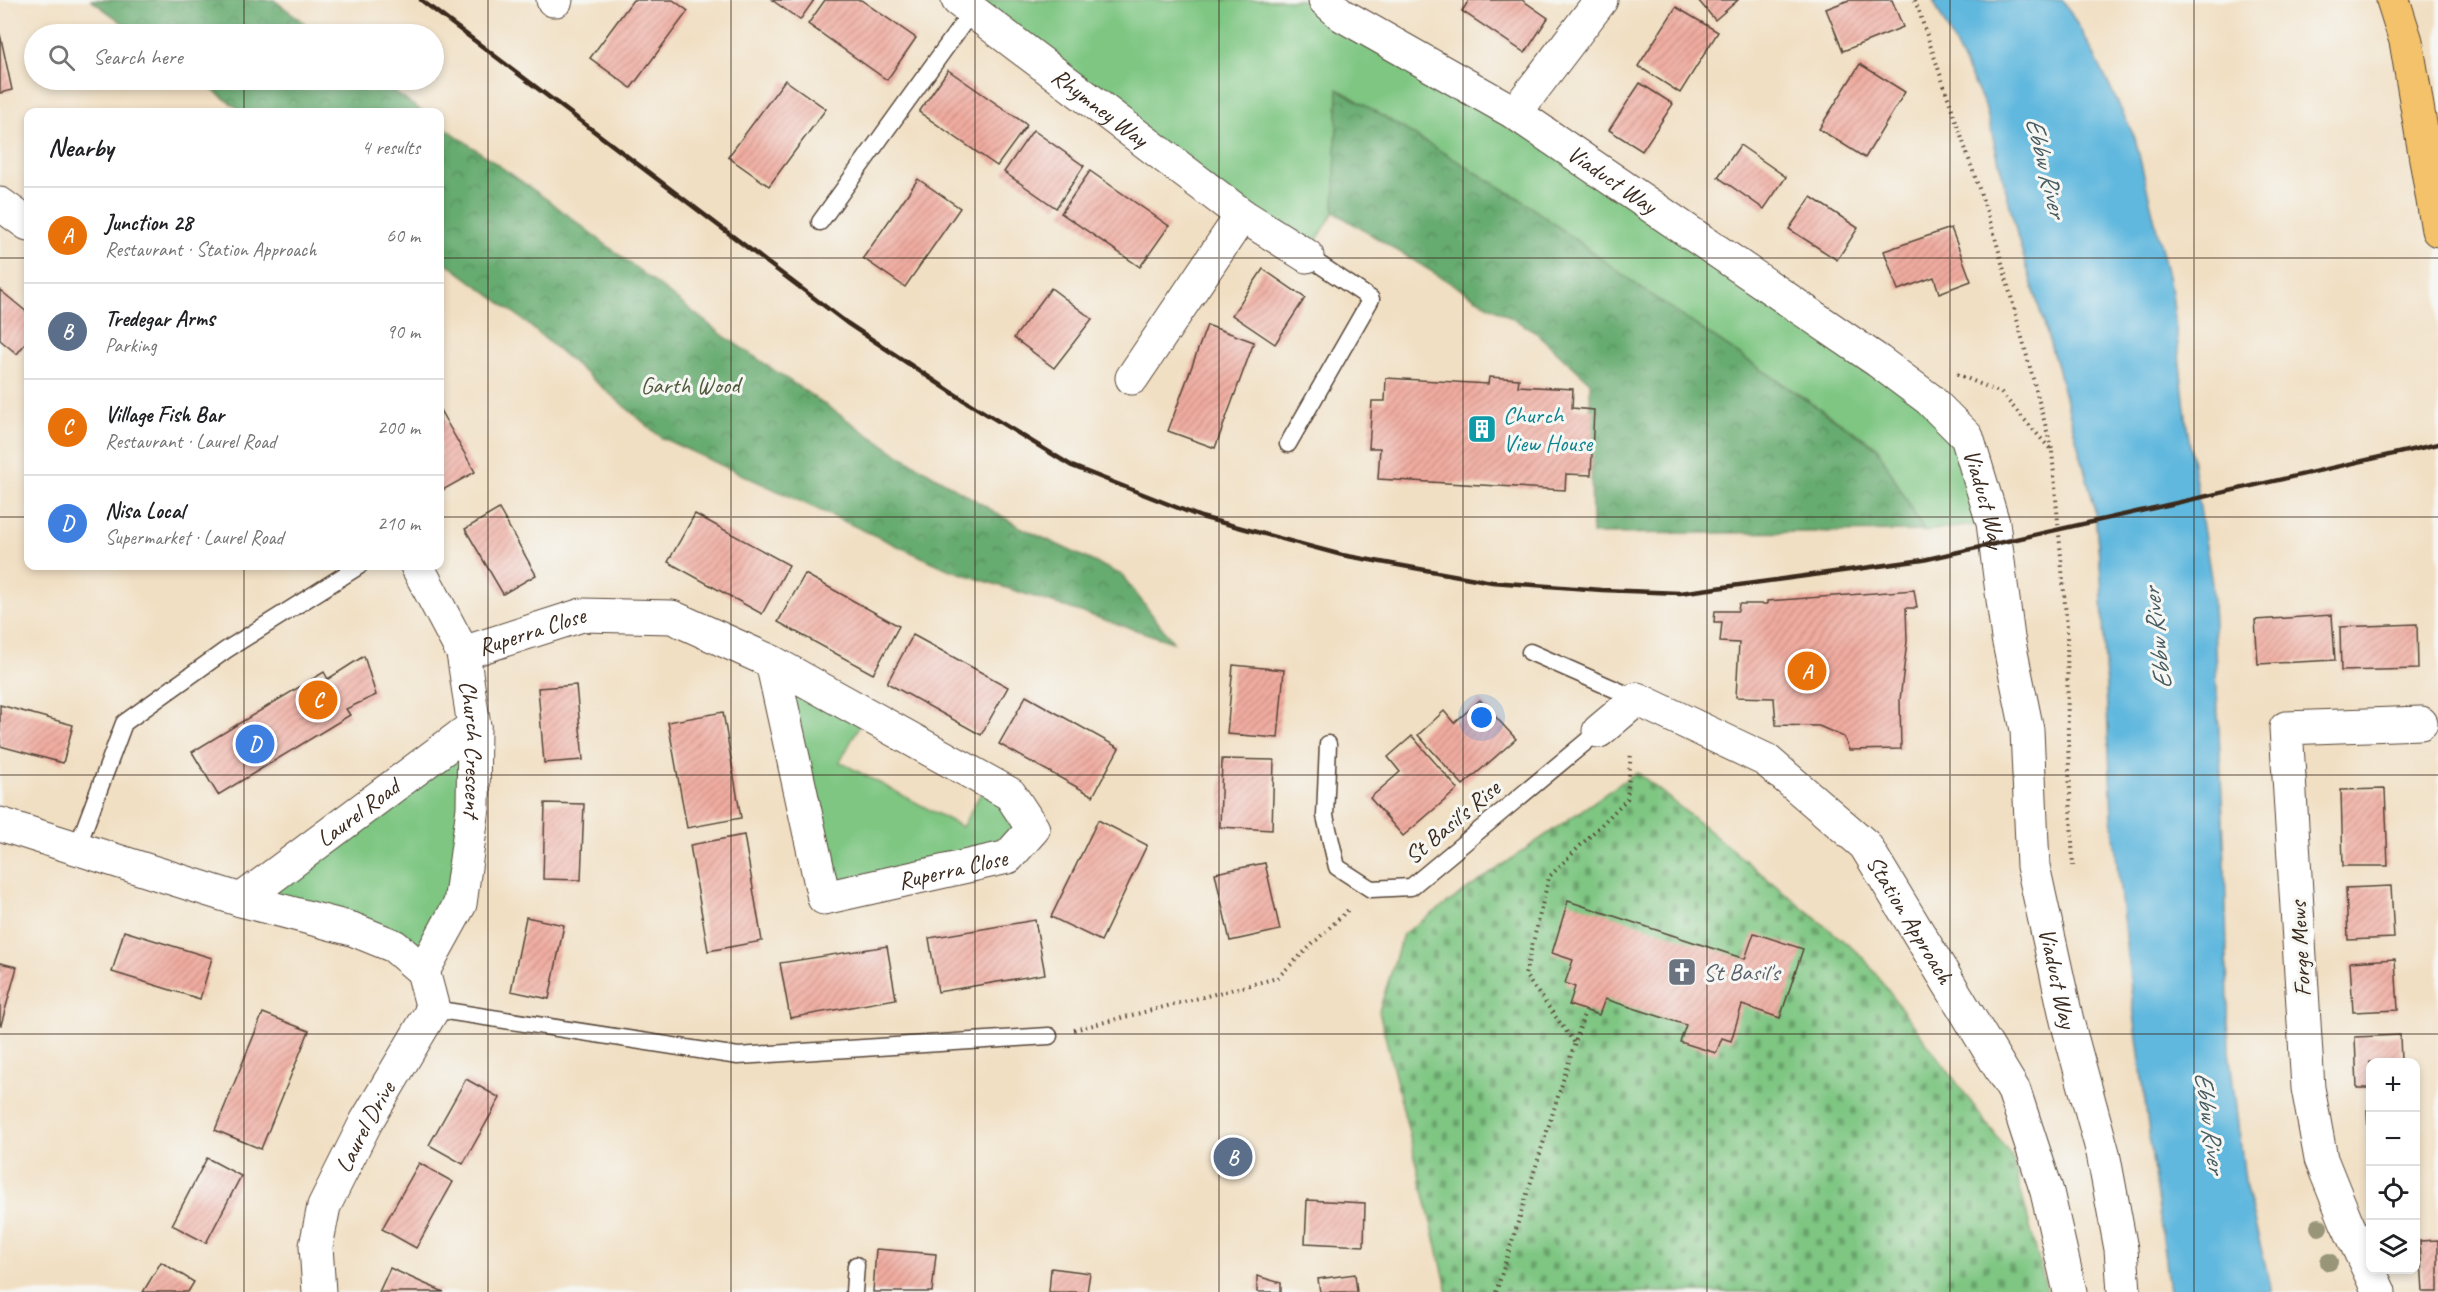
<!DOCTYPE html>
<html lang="en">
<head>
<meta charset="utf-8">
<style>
  body { margin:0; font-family:Caveat,sans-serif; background:#f2f2f2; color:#202124 }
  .controls { position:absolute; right:18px; bottom:18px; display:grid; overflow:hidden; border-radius:12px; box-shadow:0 3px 9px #0003 }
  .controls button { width:54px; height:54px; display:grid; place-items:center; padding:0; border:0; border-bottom:2px solid #e0e0e0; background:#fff; color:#202124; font:30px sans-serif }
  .you { position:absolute; left:1482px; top:718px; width:21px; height:21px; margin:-15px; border:4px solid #fff; border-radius:50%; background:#1a73e8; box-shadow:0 0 0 9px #1a73e833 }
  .badge { display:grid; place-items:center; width:39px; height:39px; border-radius:50%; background:#7c3aed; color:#fff; font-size:20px; font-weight:700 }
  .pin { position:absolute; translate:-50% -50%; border:3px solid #fff; box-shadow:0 2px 6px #0006 }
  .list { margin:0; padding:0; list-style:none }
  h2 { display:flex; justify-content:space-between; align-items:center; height:78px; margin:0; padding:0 24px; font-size:26px }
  h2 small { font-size:20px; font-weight:400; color:#757577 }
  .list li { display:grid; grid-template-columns:39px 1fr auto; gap:18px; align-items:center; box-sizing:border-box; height:96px; padding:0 24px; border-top:2px solid #e0e0e0 }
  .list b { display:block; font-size:22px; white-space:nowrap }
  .list p { margin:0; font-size:20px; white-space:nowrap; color:#757577 }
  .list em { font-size:20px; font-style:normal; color:#757577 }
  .icon { flex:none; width:33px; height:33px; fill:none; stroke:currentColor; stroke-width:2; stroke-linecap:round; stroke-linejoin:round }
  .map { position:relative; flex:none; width:2438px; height:1292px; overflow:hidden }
  .search { position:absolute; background:#fff; box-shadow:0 3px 9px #0003; left:24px; top:24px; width:420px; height:66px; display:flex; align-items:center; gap:15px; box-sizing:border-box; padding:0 21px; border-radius:33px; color:#757577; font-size:22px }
  .panel { position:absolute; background:#fff; box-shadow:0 3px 9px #0003; left:24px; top:108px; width:420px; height:462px; border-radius:12px }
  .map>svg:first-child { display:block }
  .green { fill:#7ec682; stroke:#5c7850; stroke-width:1.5 }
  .forest { fill:url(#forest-crowns); stroke:#506a47; stroke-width:1.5 }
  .cemetery { fill:url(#cemetery-stones); stroke:#5c7850; stroke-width:1.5 }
  .water { fill:#61b8de; stroke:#4e717e; stroke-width:1.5 }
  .building { fill:url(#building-hatch) }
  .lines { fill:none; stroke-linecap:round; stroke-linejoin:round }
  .lane-casing { stroke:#564537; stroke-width:19 }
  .street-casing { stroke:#564537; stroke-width:35 }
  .primary-casing { stroke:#564537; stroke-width:35 }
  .path { stroke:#564537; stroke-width:4; stroke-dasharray:1.5 4.5; stroke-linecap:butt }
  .lane { stroke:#fff; stroke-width:16 }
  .street { stroke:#fff; stroke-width:33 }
  .primary { stroke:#f3c26a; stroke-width:33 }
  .rail { stroke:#3b2a1e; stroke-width:4.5 }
  .tree { fill:#989579 }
  .grid { fill:none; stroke:#3b2a1e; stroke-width:1.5; stroke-opacity:0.55 }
  .labels { text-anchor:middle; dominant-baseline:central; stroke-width:6; stroke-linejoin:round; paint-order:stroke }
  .street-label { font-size:24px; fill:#3b2a1e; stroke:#f6f6f2 }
  .park-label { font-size:24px; fill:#4f593c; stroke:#f6f6f2 }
  .culture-label { font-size:24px; fill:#0d838f; stroke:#f6f6f2; text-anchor:start }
  .worship-label { font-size:24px; fill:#5b616d; stroke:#f6f6f2; text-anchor:start }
  .water-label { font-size:26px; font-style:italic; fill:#485c61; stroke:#f6f6f2 }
</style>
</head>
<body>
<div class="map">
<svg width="2438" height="1292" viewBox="0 0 2438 1292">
  <defs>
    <pattern id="forest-crowns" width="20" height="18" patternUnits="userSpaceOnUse" patternTransform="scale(1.5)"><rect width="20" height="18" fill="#66ab70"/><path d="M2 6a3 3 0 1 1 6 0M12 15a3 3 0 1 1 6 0" fill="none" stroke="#558b5b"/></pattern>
    <pattern id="cemetery-stones" width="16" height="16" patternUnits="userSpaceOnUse" patternTransform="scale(1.5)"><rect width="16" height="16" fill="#7ec682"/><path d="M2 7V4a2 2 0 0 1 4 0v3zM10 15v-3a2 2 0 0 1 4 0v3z" fill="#68a16a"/></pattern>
    <pattern id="building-hatch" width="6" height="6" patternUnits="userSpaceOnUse" patternTransform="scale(1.5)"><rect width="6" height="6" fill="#f1aca0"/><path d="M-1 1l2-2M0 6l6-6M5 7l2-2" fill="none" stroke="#c48c82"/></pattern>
  </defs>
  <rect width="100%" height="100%" fill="#f6f6f2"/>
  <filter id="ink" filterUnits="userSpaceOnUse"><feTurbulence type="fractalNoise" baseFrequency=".0167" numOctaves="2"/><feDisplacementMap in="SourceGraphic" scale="12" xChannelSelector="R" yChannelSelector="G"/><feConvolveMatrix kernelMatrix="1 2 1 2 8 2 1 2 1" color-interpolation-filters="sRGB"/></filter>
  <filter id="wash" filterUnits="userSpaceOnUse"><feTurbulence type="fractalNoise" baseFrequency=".008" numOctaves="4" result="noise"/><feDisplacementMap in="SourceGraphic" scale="24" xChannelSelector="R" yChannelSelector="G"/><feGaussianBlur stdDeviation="1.35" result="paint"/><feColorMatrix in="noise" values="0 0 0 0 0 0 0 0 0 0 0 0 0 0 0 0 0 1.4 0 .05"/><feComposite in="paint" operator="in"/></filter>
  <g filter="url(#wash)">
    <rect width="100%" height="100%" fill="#f1dfc3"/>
    <g class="green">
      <path d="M958,0H1325L1929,399L1993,523L1924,531L1877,447L1645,291L1520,199L1338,90L1334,212L1307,256Z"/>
      <path d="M772,662L865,715L840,762L962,827L988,780L1033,829L1008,857L824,898Z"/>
      <path d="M474,726L473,808L423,971L241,900Z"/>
    </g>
    <g class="forest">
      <path d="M91,0H274L319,34H138Z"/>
      <path d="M199,80H377L423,112H243Z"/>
      <path d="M1338,89L1520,199L1645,291L1877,448L1924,531L1592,534L1590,382L1533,330L1477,299L1334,212Z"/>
      <path d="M440,124L552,203L724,336L896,453L1020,527L1122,575L1173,642L948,569L662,438L517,315L440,258Z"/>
    </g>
    <path class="cemetery" d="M1637,772L1863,957L2012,1157L2047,1292H1448L1379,1011L1403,934Z"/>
    <path class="water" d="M1933,0H2063L2091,48L2135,138L2172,293L2187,426L2212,584L2225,861L2229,1051L2246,1188L2272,1292H2169L2131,990L2112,817L2101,576L2094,505L2057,367L2018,238L1985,106Z"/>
    <g id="blocks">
      <g class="building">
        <path d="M633,0H673L688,11L631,88L590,58Z"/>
        <path d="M772,0H814L800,20Z"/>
        <path d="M825,0H861L916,38L887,80L808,24Z"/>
        <path d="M1469,0H1522L1548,18L1525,53L1462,11Z"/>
        <path d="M1698,0H1738L1715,20Z"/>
        <path d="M1849,0H1892L1903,27L1843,51L1826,9Z"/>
        <path d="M1676,7L1718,32L1680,93L1638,66Z"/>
        <path d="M0,34L12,90L0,93Z"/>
        <path d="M1860,64L1905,92L1865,158L1819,129Z"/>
        <path d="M948,70L1027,125L997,166L919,112Z"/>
        <path d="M785,80L826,109L769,186L728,157Z"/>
        <path d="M1640,83L1673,104L1642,151L1609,130Z"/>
        <path d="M1033,130L1084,166L1056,208L1004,172Z"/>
        <path d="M1740,145L1786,177L1764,209L1718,177Z"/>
        <path d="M1090,171L1169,226L1140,267L1061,213Z"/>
        <path d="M918,179L960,208L905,287L863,258Z"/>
        <path d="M1811,197L1858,228L1837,260L1789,229Z"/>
        <path d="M1951,228L1971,281L1939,293L1934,277L1898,290L1884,251Z"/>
        <path d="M1263,269L1305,298L1275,344L1232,315Z"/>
        <path d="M1051,288L1092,319L1054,368L1014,338Z"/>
        <path d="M0,290L28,313V340L17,354L0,340Z"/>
        <path d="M1207,325L1254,342L1215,448L1168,431Z"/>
        <path d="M1489,377L1519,379L1518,386L1573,389L1572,408L1594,410L1591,475L1566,474L1565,490L1378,479L1380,448H1369L1372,401H1385L1386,378L1488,384Z"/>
        <path d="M440,410L475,472L441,491L440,488Z"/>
        <path d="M499,509L536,575L503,594L465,529Z"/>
        <path d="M695,514L789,565L762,614L668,562Z"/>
        <path d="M805,574L899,626L873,674L778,622Z"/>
        <path d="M1914,590L1917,608H1906L1907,641L1900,700L1901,749L1849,750L1844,737L1819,726L1776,725L1774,698L1736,697L1739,643L1720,642L1722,622H1714L1715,611H1738L1739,604H1767V601Z"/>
        <path d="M2332,615L2335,660L2258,664L2255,620Z"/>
        <path d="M2417,624L2418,669L2341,671L2340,627Z"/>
        <path d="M913,635L1008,687L981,735L887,683Z"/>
        <path d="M364,656L376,695L346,709L350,715L218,795L192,752L324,672L328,679Z"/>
        <path d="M1233,665L1284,670L1278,738L1227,734Z"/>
        <path d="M576,685L583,760L544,763L538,688Z"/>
        <path d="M1026,696L1119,748L1093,796L999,744Z"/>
        <path d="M1480,700L1516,739L1463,785L1418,735L1444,711L1454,723Z"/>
        <path d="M0,705L73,725L63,763L0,746Z"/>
        <path d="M723,712L741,818L687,828L668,722Z"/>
        <path d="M1412,736L1458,789L1403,836L1370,798L1400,772L1388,757Z"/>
        <path d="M1222,759L1274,760L1272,830L1220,827Z"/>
        <path d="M2385,789L2388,866H2343L2341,790Z"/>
        <path d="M545,803L584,804L581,880L543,879Z"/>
        <path d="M1098,820L1147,845L1101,941L1051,917Z"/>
        <path d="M744,835L762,941L708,951L690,845Z"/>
        <path d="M1265,863L1280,930L1230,941L1215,873Z"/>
        <path d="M2391,886L2394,938L2348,940L2346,888Z"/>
        <path d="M1568,901L1745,959L1754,933L1803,949L1780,1018L1742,1005L1731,1041L1722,1038L1716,1053L1680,1042L1686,1025L1605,999L1599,1015L1569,1005L1575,987L1565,983L1573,960L1552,953Z"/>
        <path d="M526,917L564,925L549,999L511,991Z"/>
        <path d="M1035,920L1045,974L938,992L929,938Z"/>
        <path d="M124,931L212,958L200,999L112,972Z"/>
        <path d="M887,946L896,999L790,1018L780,963Z"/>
        <path d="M2395,959L2398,1010L2353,1012L2350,962Z"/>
        <path d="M0,963L17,967L1,1025H0Z"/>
        <path d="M263,1013L309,1031L261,1149L215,1130Z"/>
        <path d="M2400,1035L2401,1062H2370V1088H2357L2355,1037Z"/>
        <path d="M466,1079L500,1098L463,1164L429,1145Z"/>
        <path d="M2367,1110H2370V1152H2369Z"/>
        <path d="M207,1158L241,1176L206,1243L172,1225Z"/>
        <path d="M419,1163L453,1182L416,1248L382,1229Z"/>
        <path d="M1307,1200L1365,1203L1364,1246L1305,1243Z"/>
        <path d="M2438,1240V1292H2423L2420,1241Z"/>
        <path d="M876,1249L936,1254L932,1292H873Z"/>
        <path d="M161,1262L194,1282L188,1292H143Z"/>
        <path d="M390,1268L423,1283L444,1292H379Z"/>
        <path d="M1051,1268L1090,1273L1087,1292H1049Z"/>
        <path d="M1355,1274L1357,1292H1320L1318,1279Z"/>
        <path d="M1257,1276L1281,1283V1292H1257Z"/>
      </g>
    </g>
  </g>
  <g filter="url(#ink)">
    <use href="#blocks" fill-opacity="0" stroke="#564537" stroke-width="1.5"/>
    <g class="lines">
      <g class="lane-casing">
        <g id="lane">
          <path d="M820,222L972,11"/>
          <path d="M1288,444L1371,299L1307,256"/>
          <path d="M1530,652L1637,699"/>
          <path d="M1328,744L1325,816L1337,867L1371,889L1411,887L1599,731"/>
          <path d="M77,848L124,723L226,650L359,566"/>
          <path d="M433,1009L738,1056L1049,1036"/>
          <path d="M854,1292L856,1265"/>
        </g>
      </g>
      <g class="street-casing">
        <g id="street">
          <path d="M553,0H556"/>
          <path id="s1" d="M958,0L1242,215L1307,256"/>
          <path id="s2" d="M1325,0L1342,15L1515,113L1878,361L1929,399L1967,437L1993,523L2008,638L2027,730L2033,866L2067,1021L2103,1153L2121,1249L2124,1292"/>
          <path d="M1515,113L1601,0"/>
          <path d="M0,204L28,224"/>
          <path d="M1132,378L1242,215"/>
          <path id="s3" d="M417,566L463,653L474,726L473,808L460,904L423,971"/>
          <path id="s4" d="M463,653L582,615L672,617L772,662L824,898L1008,857L1033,829L1010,794L772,662"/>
          <path id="s5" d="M1599,731L1637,699L1766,760L1865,845L2014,1091L2047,1192L2070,1292"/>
          <path d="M0,824L241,900L352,929L394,946L423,971"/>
          <path id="s6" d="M241,900L474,726"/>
          <path id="s7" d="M319,1292L316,1246L324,1206L366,1122L433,1009L423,971"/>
          <path d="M2379,1292L2346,1221L2321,1159L2308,1088L2286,728L2421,723"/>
        </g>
      </g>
      <g class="primary-casing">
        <path id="primary" d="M2393,0L2406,41L2438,230"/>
      </g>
      <g class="path">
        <path d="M1915,0L1994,233L2052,450"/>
        <path d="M1957,374L2001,393L2052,451L2067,628L2068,744L2073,866"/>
        <path d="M1074,1030L1277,978L1350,908"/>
        <path d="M1574,1042L1525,975L1549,877L1627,799L1631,752"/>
        <path d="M1496,1292L1585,1011"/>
      </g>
      <use href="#lane" class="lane"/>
      <use href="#street" class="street"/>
      <use href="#primary" class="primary"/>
      <path class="rail" d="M421,0L847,323L962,399L1072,466L1201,517L1342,555L1492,582L1602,590L1680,593L1923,560L2438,444"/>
    </g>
    <g class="tree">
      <circle cx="2319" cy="1227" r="9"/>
      <circle cx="2329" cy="1262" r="9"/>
    </g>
  </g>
  <path class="grid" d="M244,0V34M488,0V1292M731,0V1292M975,0V1292M1219,0V1292M1463,0V1292M1707,0V1292M1950,0V1292M2194,0V1292M244,80V112M0,258H28M440,258H2438M0,517H28M440,517H2438M244,566V1292M0,775H2438M0,1034H2438"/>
  <defs>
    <g id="building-square" transform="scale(1.5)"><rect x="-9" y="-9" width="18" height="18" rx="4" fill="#0f9aa8" stroke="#f6f6f2"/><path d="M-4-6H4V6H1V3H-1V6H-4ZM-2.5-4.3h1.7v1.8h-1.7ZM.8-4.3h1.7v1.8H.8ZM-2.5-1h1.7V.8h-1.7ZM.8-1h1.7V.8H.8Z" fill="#fff"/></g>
    <g id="church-square" transform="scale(1.5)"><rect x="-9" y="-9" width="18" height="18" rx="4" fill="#6b7280" stroke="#f6f6f2"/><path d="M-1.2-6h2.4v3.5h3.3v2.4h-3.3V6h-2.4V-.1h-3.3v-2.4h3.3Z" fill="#fff"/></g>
  </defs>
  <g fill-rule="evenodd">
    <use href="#building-square" x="1482" y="429"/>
    <use href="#church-square" x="1682" y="972"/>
  </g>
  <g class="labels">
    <g class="street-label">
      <text stroke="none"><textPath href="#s1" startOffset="178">Rhymney Way</textPath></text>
      <text stroke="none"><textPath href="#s2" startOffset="339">Viaduct Way</textPath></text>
      <text stroke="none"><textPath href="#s2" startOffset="843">Viaduct Way</textPath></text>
      <text stroke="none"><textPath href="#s4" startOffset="72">Ruperra Close</textPath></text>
      <text stroke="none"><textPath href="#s3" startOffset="195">Church Crescent</textPath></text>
      <text stroke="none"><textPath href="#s6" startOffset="146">Laurel Road</textPath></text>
      <text transform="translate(1452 822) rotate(-40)">St Basil's Rise</text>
      <text stroke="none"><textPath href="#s4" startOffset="698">Ruperra Close</textPath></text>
      <text stroke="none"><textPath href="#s5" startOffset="410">Station Approach</textPath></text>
      <text transform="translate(2300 949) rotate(-93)">Forge Mews</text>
      <text stroke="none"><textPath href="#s2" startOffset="1329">Viaduct Way</textPath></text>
      <text stroke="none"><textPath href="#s7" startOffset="176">Laurel Drive</textPath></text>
    </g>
    <g class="park-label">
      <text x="690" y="385">Garth Wood</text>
    </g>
    <g class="culture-label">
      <text x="1503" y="415">Church<tspan x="1503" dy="28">View House</tspan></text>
    </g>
    <g class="worship-label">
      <text x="1703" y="972">St Basil's</text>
    </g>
    <g class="water-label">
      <text transform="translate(2046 167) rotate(76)">Ebbw River</text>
      <text transform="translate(2157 639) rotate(-97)">Ebbw River</text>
      <text transform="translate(2210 1122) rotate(82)">Ebbw River</text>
    </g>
  </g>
</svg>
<div class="controls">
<button>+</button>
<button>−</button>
<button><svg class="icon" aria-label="locate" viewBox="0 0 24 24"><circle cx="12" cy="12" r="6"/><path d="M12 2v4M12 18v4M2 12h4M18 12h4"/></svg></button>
<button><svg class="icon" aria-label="layers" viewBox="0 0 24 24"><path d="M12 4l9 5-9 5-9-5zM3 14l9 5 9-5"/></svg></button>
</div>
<div class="you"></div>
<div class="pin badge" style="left:1807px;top:671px;background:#e8710a">A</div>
<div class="pin badge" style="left:1233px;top:1157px;background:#5c6f8a">B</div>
<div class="pin badge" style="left:318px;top:700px;background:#e8710a">C</div>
<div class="pin badge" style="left:255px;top:744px;background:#3f7fe0">D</div>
<div class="search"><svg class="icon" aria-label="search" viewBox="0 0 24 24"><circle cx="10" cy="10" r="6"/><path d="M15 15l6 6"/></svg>Search here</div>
<section class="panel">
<h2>Nearby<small>4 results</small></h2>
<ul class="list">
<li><span class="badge" style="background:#e8710a">A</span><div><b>Junction 28</b><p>Restaurant · Station Approach</p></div><em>60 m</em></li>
<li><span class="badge" style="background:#5c6f8a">B</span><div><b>Tredegar Arms</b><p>Parking</p></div><em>90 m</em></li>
<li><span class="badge" style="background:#e8710a">C</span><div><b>Village Fish Bar</b><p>Restaurant · Laurel Road</p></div><em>200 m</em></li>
<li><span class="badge" style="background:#3f7fe0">D</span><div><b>Nisa Local</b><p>Supermarket · Laurel Road</p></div><em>210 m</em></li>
</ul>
</section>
</div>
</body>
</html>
